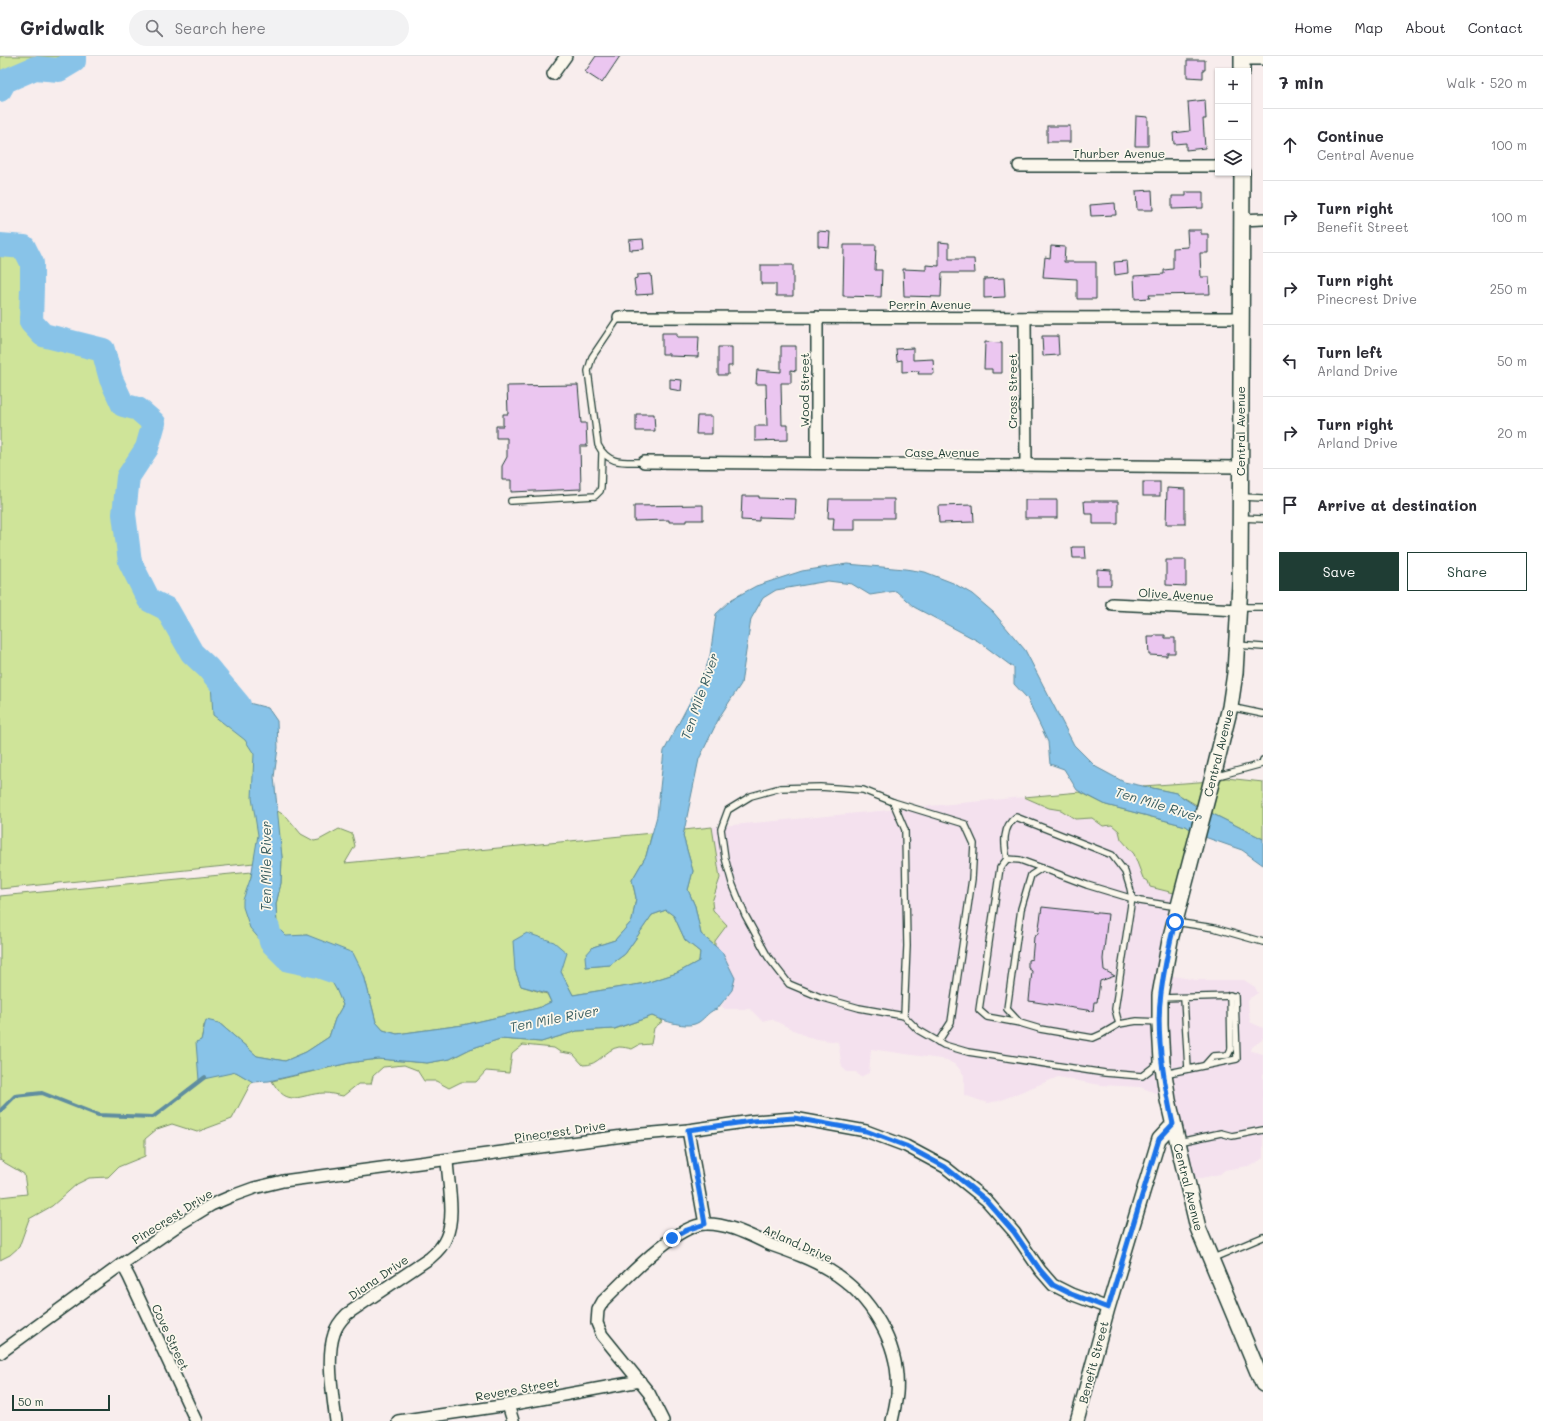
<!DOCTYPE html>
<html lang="en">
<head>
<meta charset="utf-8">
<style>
  body { margin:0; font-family:Mali,sans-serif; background:#f2f2f3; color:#2b2b33 }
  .controls { position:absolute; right:12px; top:12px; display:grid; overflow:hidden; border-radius:0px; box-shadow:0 1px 3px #0004 }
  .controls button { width:36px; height:36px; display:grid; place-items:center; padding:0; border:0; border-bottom:1px solid #e1e1e2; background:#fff; color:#2b2b33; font:20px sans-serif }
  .scale { position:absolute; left:12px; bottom:10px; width:98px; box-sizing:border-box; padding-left:4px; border:2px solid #1f3d34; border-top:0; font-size:11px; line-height:14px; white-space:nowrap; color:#1f3d34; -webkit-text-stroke:3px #fbf7ec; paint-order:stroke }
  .stop { position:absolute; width:12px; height:12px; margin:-9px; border:3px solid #1a73e8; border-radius:50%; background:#fff }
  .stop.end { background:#1a73e8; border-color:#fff; box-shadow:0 1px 4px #0008 }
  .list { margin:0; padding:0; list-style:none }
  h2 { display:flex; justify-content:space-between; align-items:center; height:52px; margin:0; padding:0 16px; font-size:17px }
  h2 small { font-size:13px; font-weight:400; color:#7c7c81 }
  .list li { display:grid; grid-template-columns:26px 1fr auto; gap:12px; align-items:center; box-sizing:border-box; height:72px; padding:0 16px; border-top:1px solid #e1e1e2 }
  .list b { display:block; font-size:15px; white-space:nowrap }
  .list p { margin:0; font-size:13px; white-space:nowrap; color:#7c7c81 }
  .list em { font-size:13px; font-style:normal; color:#7c7c81 }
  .actions { display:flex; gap:8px; padding:12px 16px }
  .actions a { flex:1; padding:9px 0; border:1px solid #1f3d34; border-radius:0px; text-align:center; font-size:14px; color:#1f3d34 }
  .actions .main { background:#1f3d34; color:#fff }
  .icon { flex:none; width:22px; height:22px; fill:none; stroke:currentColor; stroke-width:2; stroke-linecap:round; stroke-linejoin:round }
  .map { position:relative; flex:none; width:1263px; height:1365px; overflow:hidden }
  header { display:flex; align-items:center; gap:24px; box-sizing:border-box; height:56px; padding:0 20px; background:#fff; border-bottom:1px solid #e1e1e2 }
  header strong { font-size:19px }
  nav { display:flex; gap:22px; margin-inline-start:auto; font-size:14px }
  .search { width:280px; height:36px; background:#f2f2f3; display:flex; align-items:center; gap:10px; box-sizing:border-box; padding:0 14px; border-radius:22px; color:#7c7c81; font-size:15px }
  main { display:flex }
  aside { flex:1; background:#fff }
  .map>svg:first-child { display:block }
  .built { fill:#f4e1ee }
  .green { fill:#cfe499; stroke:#779066 }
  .water { fill:#88c3e8; stroke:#5e8da0 }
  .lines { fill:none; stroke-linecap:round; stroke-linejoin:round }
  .stream { stroke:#5e8da0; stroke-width:4 }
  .river { stroke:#88c3e8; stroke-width:24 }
  .building { fill:#ebc6f0; stroke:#1f3d34 }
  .service-casing { stroke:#1f3d34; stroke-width:8 }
  .minor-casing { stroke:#1f3d34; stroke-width:14 }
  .tertiary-casing { stroke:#1f3d34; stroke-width:16 }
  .secondary-casing { stroke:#1f3d34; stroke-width:18 }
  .service { stroke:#fbf7ec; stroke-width:5.5 }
  .minor { stroke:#fbf7ec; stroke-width:11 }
  .tertiary { stroke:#fbf7ec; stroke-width:13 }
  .secondary { stroke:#fbf7ec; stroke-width:15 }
  .route { stroke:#1a73e8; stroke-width:5 }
  .labels { text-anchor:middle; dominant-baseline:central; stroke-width:3.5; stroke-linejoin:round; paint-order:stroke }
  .street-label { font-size:12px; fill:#1f3d34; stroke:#fbf7ec }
  .water-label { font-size:13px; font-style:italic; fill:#395e61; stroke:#fbf7ec }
</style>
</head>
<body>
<header>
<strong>Gridwalk</strong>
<div class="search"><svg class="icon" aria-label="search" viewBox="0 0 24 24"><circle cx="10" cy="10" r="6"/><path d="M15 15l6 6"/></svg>Search here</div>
<nav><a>Home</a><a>Map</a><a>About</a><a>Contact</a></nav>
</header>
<main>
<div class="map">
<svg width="1263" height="1365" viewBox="0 0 1263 1365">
  <rect width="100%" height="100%" fill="#f8eded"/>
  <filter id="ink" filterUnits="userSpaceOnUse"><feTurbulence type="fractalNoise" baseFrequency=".025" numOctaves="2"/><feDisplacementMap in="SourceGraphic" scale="8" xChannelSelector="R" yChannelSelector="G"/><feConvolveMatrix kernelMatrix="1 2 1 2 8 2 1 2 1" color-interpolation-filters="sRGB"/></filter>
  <g filter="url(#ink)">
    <path class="built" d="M1024,741L1049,752L1061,754L1075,763L1092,762L1103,770L1112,769L1119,775L1121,783L1134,798L1143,822L1148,825L1150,831L1182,839L1168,919L1196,924H1244L1255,931L1258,937L1250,942L1248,946L1250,966L1263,972V981L1262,984L1252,991L1251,995L1263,998V1102L1253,1109L1225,1114L1220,1118L1192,1124L1168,1042L1140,1031L1100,1029L1058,1021L999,1045L987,1047L964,1039V1019L957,1010L947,1004L871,993L869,1017L860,1021L856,1016H847L842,1011L838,986L810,982L771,963L762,965L750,953H725L721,950L732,934L722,897L715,890V885L727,869L713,854L712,846L720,822L712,771Z"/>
    <g class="green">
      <path d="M0,0H74V5L59,14L35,12L5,25L0,34Z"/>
      <path d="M0,189L24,191L32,207L31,266L43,279L103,294L111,323L123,348L138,353L154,367L147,392L128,421L124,458L130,506L149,544L167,553L192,597L208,612L231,637L252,666L264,806L0,833Z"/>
      <path d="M1226,722L1263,726V783L1205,754L1176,737L1143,730L1212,725Z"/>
      <path d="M1080,736L1106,749L1186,770L1199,779L1182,839L1150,831L1148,825L1143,822L1134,798L1121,783L1119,775L1112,769L1103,770L1092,762L1075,763L1061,754L1049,752L1024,741Z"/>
      <path d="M276,754L287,761L301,778L314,785L319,784L339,773L352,778L355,790L345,807L652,777L646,800L632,824L636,842L632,865L615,884L593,891L586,911L610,909L625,898L652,859L666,854L674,860L685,884L700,896L699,905L677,917L646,927L573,939L561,916L515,914L521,930L547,938L551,946L538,952L463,969L397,978L383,974L376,966L364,919L307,879L286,881L277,871L276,848L281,827L282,801Z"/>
      <path d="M712,771L720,822L712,846L713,854L727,869L715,885V890L701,878L695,850L688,834L693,815L683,780L684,774Z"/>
      <path d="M252,816L251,821L268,893C284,899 317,909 329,921C336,928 339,940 343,949L335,963L329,981L306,996L285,1005L257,1000L219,967L204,969L201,985L196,986L236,1016L252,1025L232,1063L197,1076L172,1068L157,1073L145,1083V1100L118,1111L108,1121L89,1122L77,1128L52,1150L29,1163L19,1191L10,1199L0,1204V1141L27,1138L24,1118L0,1104V840Z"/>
      <path d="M652,960L663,965L654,972L651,988L639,989L632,993C628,992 623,991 619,991C605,993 599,1010 583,1009L573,998L560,996L554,992L523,989L512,998L509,1017L486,1015L476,1026H461L449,1032L436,1025H424L417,1014L404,1009L383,1011L373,1020L371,1028H358L343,1040C337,1039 330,1037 324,1037C299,1038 288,1053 272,1025L349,1007L378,1003L427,1007L450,1003L470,993L500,983L541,986L577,975L615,973Z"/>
    </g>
    <path class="water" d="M847,508L905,513L925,516L953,527L972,538L993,556L1025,594L1074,689L1096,711L1124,726L1176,737L1202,754H1205L1263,783V809L1242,794L1199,779L1186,770L1106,749L1077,734L1064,713L1050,708L1048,686L1027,642L1014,628V612L978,585L914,551L896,535L870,539L852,528L828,525L776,534L763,542L751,563L741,628L720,660L699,703L683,780L693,815L688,834L695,850L701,878L722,896L735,922L732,934L717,953C710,954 705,962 699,966C687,974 663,964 652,960L614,973L577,975L541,986L500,983L470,993L450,1003L427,1007L378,1003L349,1007L269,1025L253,1026L236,1016L199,1024L196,986L201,984L206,964L219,967L257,1000L285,1005L306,996L329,981L335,963L343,949L336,933L329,921L311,910L268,893L250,872L243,851V844L251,821L258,779L252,742L254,698L245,684L213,659L211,627L218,624L235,626L249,647L268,652L277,665L278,692L274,721L282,801L281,827L276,848L277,871L286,880L307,879L353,897L364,919L376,966L383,974L397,978L463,969L538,952L551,946L547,937L521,930L515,914L513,885L527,877L554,886L567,897L561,916L573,939L646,927L677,917L699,905L700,896L685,884L674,860L666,854L652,859L625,898L610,909L586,911L585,900L593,891L615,884L632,865L636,842L632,824L646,800L657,760L664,695L703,621L710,600L716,558L732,543L756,530L802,515Z"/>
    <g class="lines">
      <path class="stream" d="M0,1055L15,1040L42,1037L98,1059L153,1061L205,1021"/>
      <g class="river">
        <path d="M0,34L5,25L35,12L59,14L74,5V0"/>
        <path d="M0,189L24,191L32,207V231L31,266L43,279L103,294L111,323L123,349L138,353L154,367L147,392L128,421L124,458L130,506L149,544L167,553L192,597L208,612L239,649"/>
        <path d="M268,872L271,886L289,904L318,910L338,917"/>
      </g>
    </g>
    <g class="building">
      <path d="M596,0H620L602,27L585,16Z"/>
      <path d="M1187,4H1205V14H1203V22L1187,21Z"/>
      <path d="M1205,44L1206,63H1203L1205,92L1186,94V87L1174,88L1173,77L1190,75L1188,46Z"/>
      <path d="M1136,60L1148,61V90H1135Z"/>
      <rect x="1047" y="70" width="23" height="16"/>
      <path d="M1152,134L1153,154H1137L1136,135Z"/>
      <path d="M1186,136H1203V152L1172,153V140H1186Z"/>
      <path d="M1115,147L1116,159L1091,160L1090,149Z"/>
      <path d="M1187,174H1201V178H1208V197H1200L1201,221H1209L1210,238L1149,239L1150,242L1135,243L1134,220L1164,218V214L1173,213V192L1188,191Z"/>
      <path d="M818,175L830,176L829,191L818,190Z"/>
      <path d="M643,183L644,193L630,194L629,184Z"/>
      <path d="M939,186L949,187V203H974L975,217H942L941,241L904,240L903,213L926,214V209L939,210Z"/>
      <path d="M844,189H876L875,214H882L881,241L843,240Z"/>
      <path d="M1051,190L1065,191L1064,206H1096V243H1077V223L1043,221L1045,201L1050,202Z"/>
      <path d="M1127,205L1128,217L1115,219L1114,206Z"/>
      <path d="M761,209H793V240H776V228H761Z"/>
      <path d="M651,218L653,238L636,239L634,223L637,222V219Z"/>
      <path d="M1004,222L1005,241L984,242V223Z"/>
      <path d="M662,277H677V281H699L698,301L669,300V298H662Z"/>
      <path d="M1042,280H1058L1059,299L1043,300Z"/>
      <path d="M985,286L1002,287V317H992V313H984Z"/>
      <path d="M781,290H796V315L791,314V327H781L782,369H788V384L755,385V370H767L766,328H756L757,314L781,316Z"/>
      <path d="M718,291H732V310H728V319H718Z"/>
      <path d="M913,292V304L933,303L934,318H918L919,315L902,316V304L897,305L896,293Z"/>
      <path d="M670,323L682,324L681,335L670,333Z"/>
      <path d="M578,329L581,367H586L587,390H580L581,433L511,436V424H502V410L507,401V382H496V370H503V358H508L507,330Z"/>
      <path d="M636,358H654L655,375H636Z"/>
      <path d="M697,360H712V378H696Z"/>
      <rect x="1143" y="426" width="17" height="14"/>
      <path d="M1167,432L1185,433V468H1166Z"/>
      <path d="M742,440H759V442L796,443L795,462L759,461V465L741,464Z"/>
      <path d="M829,443H894V462H855V474H833L834,462H828Z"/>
      <rect x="1025" y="444" width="32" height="18"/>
      <path d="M1084,445H1118V468H1093V458H1085Z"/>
      <path d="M703,449V464H686V466H669V464L634,465V450Z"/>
      <path d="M973,449L974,466L939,467L938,450Z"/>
      <path d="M1072,491H1085L1086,502H1073Z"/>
      <path d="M1166,504H1186V530L1166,529Z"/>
      <path d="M1097,513L1111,514V529H1097Z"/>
      <path d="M1155,579H1165V582H1175V597H1167V600L1149,599L1148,581H1154Z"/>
      <path d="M1042,851L1108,858L1103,903L1104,914L1115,920L1100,925L1097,946H1094L1093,955L1029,945L1032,915L1028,912V904L1032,903L1034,881L1038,878Z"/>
    </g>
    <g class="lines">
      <g class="service-casing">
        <g id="service">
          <path d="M619,261L592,301L588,315L598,389C608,409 624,406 644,406"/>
          <path d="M1242,441L1263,442"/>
          <path d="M511,445L595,440L600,435L601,431L602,397"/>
          <path d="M1241,462L1263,463"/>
          <path d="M1239,551H1263"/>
          <path d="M1237,589L1263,591"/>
          <path d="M1230,651L1263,658"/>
          <path d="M1214,721L1262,708L1263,704"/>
          <path d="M893,746L965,768L974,788L972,823L951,966L938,986"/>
          <path d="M1007,803L1020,804L1042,812"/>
          <path d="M1175,866L1214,872L1263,886"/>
          <path d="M1160,942L1235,940L1237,1003L1164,1018"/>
          <path d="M1184,942L1188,1013"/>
          <path d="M904,960L907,890L905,774L893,746L863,734L820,731L780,732L751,740L728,754L721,773L725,802L732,827L745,859L768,901L789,928L820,941L859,952L904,960L918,974L944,989L968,996L1105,1017L1142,1020L1160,1006"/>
          <path d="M1160,966L1137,965L1119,968L1102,978L1093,982L1040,973L1020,967L1007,953L1021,853L1031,819L1042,812L1087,829L1140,845L1178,851"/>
          <path d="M1020,967L987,961L979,954L1000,812L1007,803C1004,788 1002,771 1016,761L1112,799L1125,816L1130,832L1132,842L1115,953L1119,968"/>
          <path d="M1205,1009L1213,1000L1228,999L1231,993L1230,939"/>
          <path d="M1179,1086L1221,1077L1232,1080L1263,1074"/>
          <path d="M1211,1203L1263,1181"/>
        </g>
      </g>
      <g class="minor-casing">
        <g id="minor">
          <path d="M1242,3H1263"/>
          <path d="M553,18L566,0"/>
          <path d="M1019,110H1218"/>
          <path d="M1241,164L1263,163"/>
          <path d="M619,261L1241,262"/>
          <path d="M1025,262L1026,409"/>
          <path d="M644,406L1240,411"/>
          <path d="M817,407V261"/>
          <path d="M1112,548L1239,554"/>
          <path d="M688,1074L705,1168"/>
          <path d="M122,1208L129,1221L196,1365"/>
          <path d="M0,1297L122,1208L180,1168L211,1149L232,1140L254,1132L283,1125L631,1079L688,1074L752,1065L794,1062L866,1075L906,1090L945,1111L986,1144L1014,1176L1040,1214L1053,1229L1071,1238L1108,1252"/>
          <path d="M508,1349L513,1365"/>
          <path d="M336,1365C333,1342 326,1301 334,1278C336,1270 341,1264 347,1258L430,1202C437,1196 443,1190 446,1182C456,1161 448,1127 447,1104"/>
          <path d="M398,1365L508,1349L640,1325"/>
          <path d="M663,1365L649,1337L602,1279L597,1267L598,1254L603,1245C626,1223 674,1170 705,1168C728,1167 751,1180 771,1189C791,1196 811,1203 829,1214C871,1239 901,1289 897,1338C896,1347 894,1356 892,1365"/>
        </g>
      </g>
      <g class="tertiary-casing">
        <path id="tertiary" d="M1077,1365L1108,1252L1159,1083L1173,1068"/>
      </g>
      <g class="secondary-casing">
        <g id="secondary">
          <path d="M1242,15V0"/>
          <path d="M1242,117L1240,528L1235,617L1230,651L1215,712L1170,884L1160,939V969L1162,1005L1168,1044L1198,1172L1263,1328"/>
        </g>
      </g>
      <use href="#service" class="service"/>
      <use href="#minor" class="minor"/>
      <use href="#tertiary" class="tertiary"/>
      <use href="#secondary" class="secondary"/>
    </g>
  </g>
  <g class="lines" filter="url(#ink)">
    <path class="route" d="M672,1182L687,1174L705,1168L688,1074L752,1065L794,1062L866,1075L906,1090L945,1111L986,1144L1014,1176L1040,1214L1053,1229L1071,1238L1108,1252L1159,1083L1173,1068C1164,1028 1155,978 1161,937C1164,913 1169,889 1175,866"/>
  </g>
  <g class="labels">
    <g class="street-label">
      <text x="1119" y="97">Thurber Avenue</text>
      <text x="930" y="248">Perrin Avenue</text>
      <text transform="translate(804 334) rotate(-90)">Wood Street</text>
      <text transform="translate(1012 335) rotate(-90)">Cross Street</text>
      <text transform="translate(1240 375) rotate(-90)">Central Avenue</text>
      <text x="942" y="396">Case Avenue</text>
      <text transform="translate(1176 538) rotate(3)">Olive Avenue</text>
      <text transform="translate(1218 697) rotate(-76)">Central Avenue</text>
      <text transform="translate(560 1075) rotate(-8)">Pinecrest Drive</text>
      <text transform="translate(1189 1131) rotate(76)">Central Avenue</text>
      <text transform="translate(172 1160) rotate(-32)">Pinecrest Drive</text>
      <text transform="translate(798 1187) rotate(24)">Arland Drive</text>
      <text transform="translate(378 1221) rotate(-34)">Diana Drive</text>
      <text transform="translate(171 1281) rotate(65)">Cove Street</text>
      <text transform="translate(1093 1306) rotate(-75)">Benefit Street</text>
      <text transform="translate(517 1333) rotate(-10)">Revere Street</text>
    </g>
    <g class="water-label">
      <text transform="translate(699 640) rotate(-71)">Ten Mile River</text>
      <text transform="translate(1159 748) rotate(17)">Ten Mile River</text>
      <text transform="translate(265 810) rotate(-90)">Ten Mile River</text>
      <text transform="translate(554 962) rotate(-11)">Ten Mile River</text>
    </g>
  </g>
</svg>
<div class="controls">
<button>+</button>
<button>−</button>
<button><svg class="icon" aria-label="layers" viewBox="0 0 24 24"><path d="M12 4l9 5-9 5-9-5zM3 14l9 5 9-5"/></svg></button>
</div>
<div class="scale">50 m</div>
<div class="stop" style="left:1175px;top:866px"></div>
<div class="stop end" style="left:672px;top:1182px"></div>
</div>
<aside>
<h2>7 min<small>Walk · 520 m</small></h2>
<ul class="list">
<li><svg class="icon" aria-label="ahead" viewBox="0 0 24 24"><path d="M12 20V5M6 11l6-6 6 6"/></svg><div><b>Continue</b><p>Central Avenue</p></div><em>100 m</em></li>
<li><svg class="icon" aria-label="right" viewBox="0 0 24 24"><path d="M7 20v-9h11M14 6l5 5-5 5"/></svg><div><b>Turn right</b><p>Benefit Street</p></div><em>100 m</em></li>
<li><svg class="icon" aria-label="right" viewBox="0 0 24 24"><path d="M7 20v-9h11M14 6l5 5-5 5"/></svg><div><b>Turn right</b><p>Pinecrest Drive</p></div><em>250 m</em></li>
<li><svg class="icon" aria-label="left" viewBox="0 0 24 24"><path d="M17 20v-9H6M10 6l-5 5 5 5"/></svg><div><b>Turn left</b><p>Arland Drive</p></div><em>50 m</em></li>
<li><svg class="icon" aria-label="right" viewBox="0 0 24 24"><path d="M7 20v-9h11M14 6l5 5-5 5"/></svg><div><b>Turn right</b><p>Arland Drive</p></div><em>20 m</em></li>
<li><svg class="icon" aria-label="arrive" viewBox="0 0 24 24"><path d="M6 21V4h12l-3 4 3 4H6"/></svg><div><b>Arrive at destination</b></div></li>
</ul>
<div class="actions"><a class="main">Save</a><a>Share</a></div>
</aside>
</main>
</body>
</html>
